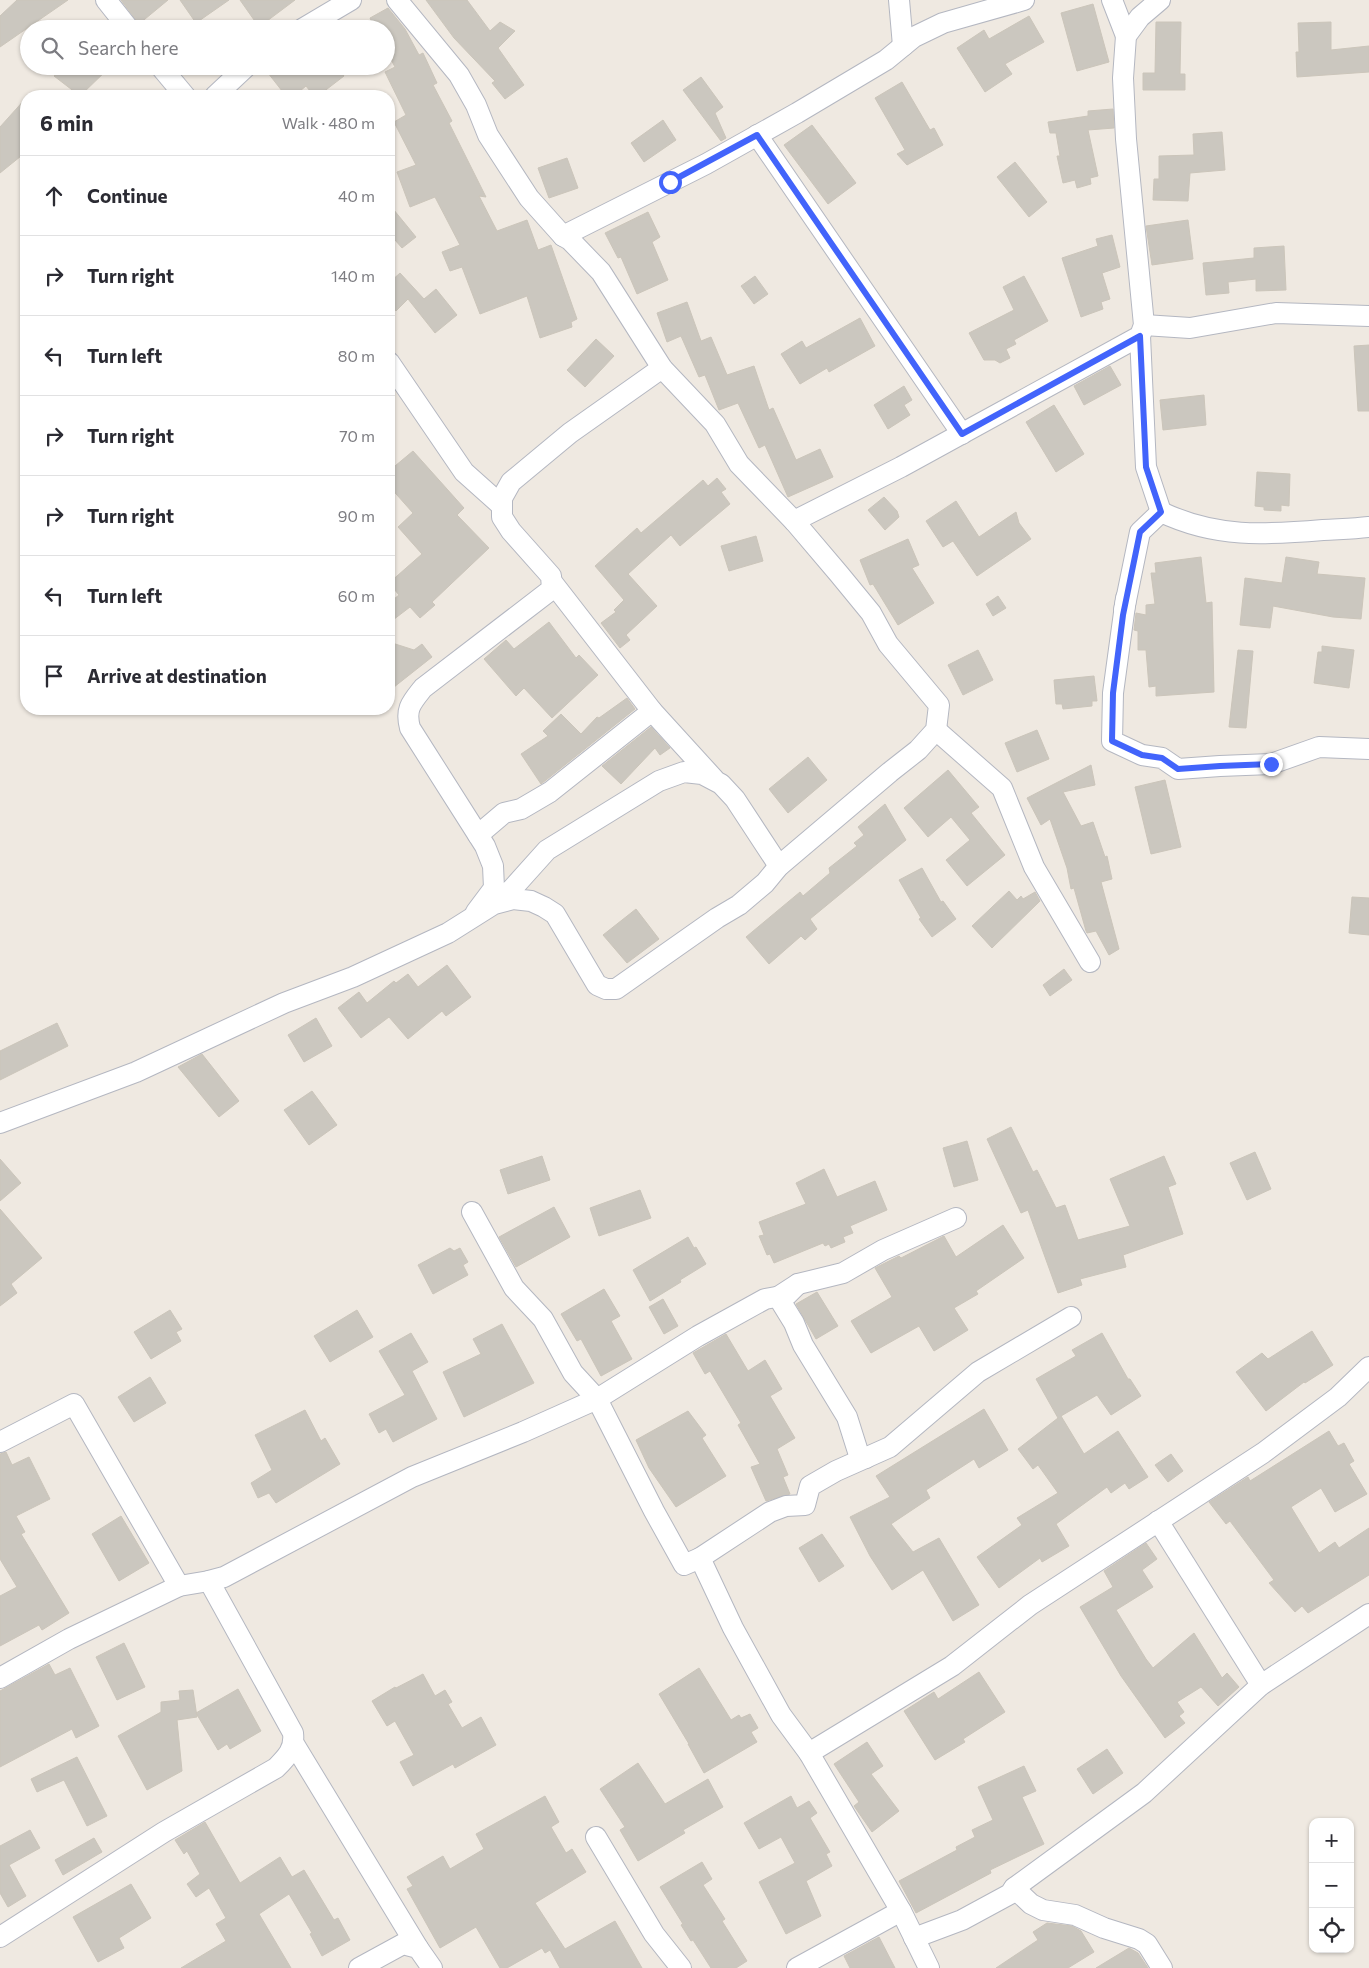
<!DOCTYPE html>
<html lang="en">
<head>
<meta charset="utf-8">
<style>
  body { margin:0; font-family:Commissioner,sans-serif; background:#f2f2f3; color:#2b2b33 }
  .controls { position:absolute; right:15px; bottom:15px; display:grid; overflow:hidden; border-radius:10px; box-shadow:0 1px 4px #0004 }
  .controls button { width:45px; height:45px; display:grid; place-items:center; padding:0; border:0; border-bottom:1px solid #e1e1e2; background:#fff; color:#2b2b33; font:25px sans-serif }
  .stop { position:absolute; width:15px; height:15px; margin:-11px; border:4px solid #4264fb; border-radius:50%; background:#fff }
  .stop.end { background:#4264fb; border-color:#fff; box-shadow:0 1px 5px #0008 }
  .list { margin:0; padding:0; list-style:none }
  h2 { display:flex; justify-content:space-between; align-items:center; height:65px; margin:0; padding:0 20px; font-size:21px }
  h2 small { font-size:16px; font-weight:400; color:#7c7c81 }
  .list li { display:grid; grid-template-columns:32px 1fr auto; gap:15px; align-items:center; box-sizing:border-box; height:80px; padding:0 20px; border-top:1px solid #e1e1e2 }
  .list b { display:block; font-size:19px; white-space:nowrap }
  .list em { font-size:16px; font-style:normal; color:#7c7c81 }
  .icon { flex:none; width:28px; height:28px; fill:none; stroke:currentColor; stroke-width:2; stroke-linecap:round; stroke-linejoin:round }
  .map { position:relative; flex:none; width:1369px; height:1968px; overflow:hidden }
  .search { position:absolute; background:#fff; box-shadow:0 1px 4px #0004; left:20px; top:20px; width:375px; height:55px; display:flex; align-items:center; gap:12px; box-sizing:border-box; padding:0 18px; border-radius:28px; color:#7c7c81; font-size:19px }
  .panel { position:absolute; background:#fff; box-shadow:0 1px 4px #0004; left:20px; top:90px; width:375px; height:625px; border-radius:20px }
  .map>svg:first-child { display:block }
  .building { fill:#cbc7bf; stroke:#cbc5ba }
  .lines { fill:none; stroke-linecap:round; stroke-linejoin:round }
  .minor-casing { stroke:#b4b7c1; stroke-width:22 }
  .minor { stroke:#fff; stroke-width:20 }
  .route { stroke:#4264fb; stroke-width:6 }
</style>
</head>
<body>
<div class="map">
<svg width="1369" height="1968" viewBox="0 0 1369 1968">
  <rect width="100%" height="100%" fill="#efe9e1"/>
  <g class="building">
    <path d="M17,0H68L0,47V16Z"/>
    <path d="M121,0H168L139,24Z"/>
    <path d="M180,0H229L196,23Z"/>
    <path d="M240,0H295L259,27Z"/>
    <path d="M426,0H467L490,31L500,22L515,31L498,48L524,85L505,99L492,83L495,81L454,38Z"/>
    <path d="M1093,4L1109,62L1077,71L1061,13Z"/>
    <path d="M388,8L405,29L419,55L423,53L437,83L433,85L452,121L449,123L486,197L479,196L497,231L527,220L538,250L551,245L577,319L571,322L572,327L540,338L527,296L480,314L462,267L450,271L442,252L460,245L435,197L410,207L397,172L416,165L394,122L406,115L385,72L395,67L386,50V29H375L370,18Z"/>
    <path d="M1029,16L1044,42L1005,64L1012,74L985,92L957,48L984,30L989,39Z"/>
    <path d="M1156,22H1181L1180,74H1185V90H1143V73H1155Z"/>
    <path d="M1331,22V50L1369,46V72L1297,77L1296,52H1299L1298,23Z"/>
    <path d="M67,66H111L80,96L54,76Z"/>
    <path d="M277,66H336L344,76L318,96H314L306,86L294,96H286L268,73Z"/>
    <path d="M701,77L723,107L715,113L726,138L721,141L683,90Z"/>
    <path d="M902,82L930,130L934,128L943,145L907,165L897,154L905,150L875,98Z"/>
    <path d="M26,98V152L0,173V127Z"/>
    <path d="M1113,109L1114,128L1088,130L1098,176L1090,178L1091,184L1077,188L1075,180L1063,183L1057,156H1060L1056,133H1050L1048,122L1088,116V111Z"/>
    <path d="M663,120L676,140L644,162L631,143Z"/>
    <path d="M812,125L856,183L828,204L784,145Z"/>
    <path d="M1222,132L1225,170L1190,173L1188,201L1153,200L1154,179H1159V156L1194,155L1193,134Z"/>
    <path d="M567,158L578,188L549,198L538,168Z"/>
    <path d="M1015,162L1047,202L1029,217L997,177Z"/>
    <path d="M389,204L416,237L402,248L395,240L389,245Z"/>
    <path d="M648,212L660,237L652,242L668,280L637,294L621,257L618,258L605,233Z"/>
    <path d="M1188,220L1193,259L1152,265L1146,226Z"/>
    <path d="M1112,235L1120,267L1102,273L1110,299L1101,302L1103,309L1081,317L1062,258L1098,246L1096,239Z"/>
    <path d="M1284,246L1286,290L1256,291V279L1228,282L1229,293L1206,295L1203,263L1254,258V248Z"/>
    <path d="M400,273L424,299L436,289L457,315L435,333L408,299L396,311L389,303V283Z"/>
    <path d="M755,276L768,294L754,304L741,286Z"/>
    <path d="M1024,276L1048,321L1014,340L1016,344L1006,349L1010,358L1000,363L995,360H984L969,333L1014,310L1003,287Z"/>
    <path d="M687,302L701,341L711,337L727,375L754,366L769,410L773,408L796,460L820,449L833,477L788,497L765,445L759,448L738,403L719,410L705,375L699,377L681,336L667,342L657,313Z"/>
    <path d="M860,318L875,346L829,372L827,368L800,384L781,354L802,341L806,348Z"/>
    <path d="M596,339L614,356L585,387L567,370Z"/>
    <path d="M1369,345V411H1358L1354,346Z"/>
    <path d="M1110,366L1121,385L1084,405L1074,386Z"/>
    <path d="M904,386L912,400L904,405L910,415L888,429L874,405Z"/>
    <path d="M1204,395L1206,425L1163,430L1160,400Z"/>
    <path d="M1054,405L1084,454L1056,472L1026,422Z"/>
    <path d="M413,451L464,508L457,515L489,548L432,602L435,605L420,618L410,607L389,623V603L399,595L389,583L422,554L398,527L413,513L389,486V471Z"/>
    <path d="M1257,472L1290,474L1289,506L1281,505V511L1264,510V507L1255,506Z"/>
    <path d="M717,478L726,489L721,492L730,504L680,546L671,535L628,574L657,606L626,635L630,640L620,648L601,623L616,612L614,610L624,600L595,566L637,528L641,533L703,480L708,486Z"/>
    <path d="M884,497L897,511L899,517L885,530L868,510Z"/>
    <path d="M956,501L979,537L1016,512L1019,523L1031,539L977,576L953,541L943,547L926,521Z"/>
    <path d="M756,536L763,561L729,571L721,546Z"/>
    <path d="M908,539L919,565L912,568L934,603L898,625L873,584L870,585L860,560Z"/>
    <path d="M1201,557L1206,603L1212,602L1214,692L1156,696V686L1149,687L1146,650H1138V631L1134,630L1136,613L1146,615V605L1155,604L1151,573H1156L1155,563Z"/>
    <path d="M1286,557L1319,562L1317,574L1365,578L1361,619L1333,617L1273,606L1270,628L1240,625L1245,578L1282,583Z"/>
    <path d="M998,596L1006,608L993,616L986,604Z"/>
    <path d="M549,622L576,658L579,655L598,675L552,718L524,688L516,696L484,659L506,640L514,649Z"/>
    <path d="M389,642L414,650L422,644L432,657L389,691Z"/>
    <path d="M1322,646L1354,650L1349,688L1314,683L1318,652H1322Z"/>
    <path d="M978,650L993,680L963,695L948,665Z"/>
    <path d="M1238,650L1253,651L1246,728L1229,727Z"/>
    <path d="M1094,676L1097,701H1092V706L1063,709L1062,704H1056L1054,680Z"/>
    <path d="M627,698L635,709L541,784L521,754L548,736L543,731L561,714L581,734L597,717L599,718Z"/>
    <path d="M651,727L670,748L660,755L655,748L621,784L602,766Z"/>
    <path d="M1037,730L1049,759L1017,772L1005,743Z"/>
    <path d="M808,757L827,780L788,813L769,789Z"/>
    <path d="M1091,765L1095,785L1063,792L1081,826L1093,822L1105,857L1107,856L1112,879L1101,882L1119,949L1109,955L1096,931L1087,933L1086,931L1074,888L1071,889L1067,868L1050,819L1041,825L1027,798Z"/>
    <path d="M948,770L979,807L971,813L1005,855L967,886L946,860L970,840L951,817L928,837L904,808Z"/>
    <path d="M1165,780L1181,847L1151,854L1135,787Z"/>
    <path d="M885,804L906,840L810,919L817,929L805,940L801,936L769,964L746,937L800,892L803,896L830,873L829,868L857,846L854,843L864,835L858,827Z"/>
    <path d="M922,868L941,902L943,901L956,919L932,937L919,919L921,918L899,880Z"/>
    <path d="M1009,891L1017,900L1021,896L1023,899L1035,892L1040,901L992,948L972,926Z"/>
    <path d="M1352,897L1369,898V935L1349,933Z"/>
    <path d="M636,909L659,939L627,963L603,935Z"/>
    <path d="M447,965L471,997L446,1016L442,1011L408,1039L389,1017L361,1038L338,1008L359,992L367,1003L394,981L396,983L408,974L418,987Z"/>
    <path d="M1064,969L1072,980L1050,996L1043,985Z"/>
    <path d="M316,1018L332,1046L304,1062L288,1035Z"/>
    <path d="M57,1023L68,1046L0,1080V1051Z"/>
    <path d="M202,1054L239,1101L219,1117L178,1067Z"/>
    <path d="M312,1091L337,1125L309,1145L284,1110Z"/>
    <path d="M1011,1127L1033,1172L1037,1170L1056,1208L1065,1205L1078,1240L1130,1226L1110,1179L1164,1156L1176,1184L1168,1187L1183,1234L1123,1255L1126,1267L1080,1279L1082,1285L1058,1293L1028,1210L1021,1213L987,1139Z"/>
    <path d="M967,1141L978,1180L954,1187L943,1148Z"/>
    <path d="M1255,1152L1271,1189L1247,1200L1230,1163Z"/>
    <path d="M542,1156L550,1180L508,1194L500,1170Z"/>
    <path d="M0,1159L21,1183L0,1201Z"/>
    <path d="M824,1169L837,1197L875,1181L887,1210L850,1226L853,1233L843,1237L845,1242L831,1248L829,1244L825,1246L823,1243L774,1263L770,1254L767,1255L759,1236L764,1235L759,1222L806,1204L796,1183Z"/>
    <path d="M640,1190L651,1218L599,1236L590,1208Z"/>
    <path d="M554,1207L570,1237L516,1267L499,1237Z"/>
    <path d="M0,1209L42,1258L11,1284L17,1293L0,1306Z"/>
    <path d="M1003,1225L1024,1258L976,1291L978,1294L954,1308L968,1330L934,1351L919,1326L871,1353L851,1321L892,1297L875,1268L899,1256L901,1258L944,1236L956,1257Z"/>
    <path d="M688,1237L694,1248L696,1247L706,1264L680,1280L681,1282L650,1301L633,1270Z"/>
    <path d="M450,1248L454,1251L460,1248L468,1262L463,1265L468,1275L433,1294L418,1265Z"/>
    <path d="M604,1289L620,1316L611,1321L632,1359L601,1376L581,1339L577,1341L561,1314Z"/>
    <path d="M817,1292L838,1326L816,1339L796,1304Z"/>
    <path d="M663,1299L678,1326L664,1334L649,1307Z"/>
    <path d="M170,1310L182,1329L176,1332L181,1341L151,1359L134,1332Z"/>
    <path d="M357,1310L373,1337L330,1362L314,1336Z"/>
    <path d="M502,1324L534,1383L464,1417L443,1372L481,1354L473,1339Z"/>
    <path d="M1312,1331L1333,1365L1305,1383L1304,1382L1266,1411L1236,1372L1262,1353L1268,1359Z"/>
    <path d="M411,1333L428,1362L412,1371L437,1419L393,1442L386,1429L379,1433L369,1414L405,1395L379,1351Z"/>
    <path d="M1102,1333L1128,1379H1130L1141,1396L1111,1415L1097,1395L1061,1416L1084,1454L1118,1431L1148,1477L1129,1489L1125,1483L1111,1493L1107,1487L1056,1524L1069,1546L1042,1562L1040,1558L999,1588L977,1557L1022,1525L1017,1518L1058,1493L1038,1465L1033,1469L1018,1449L1058,1418L1036,1379L1076,1356L1072,1350Z"/>
    <path d="M726,1334L748,1371L765,1360L782,1389L770,1396L795,1438L777,1449L788,1475L783,1477L790,1494L766,1501L751,1467L760,1464L738,1425L741,1423L710,1371L705,1374L693,1353Z"/>
    <path d="M150,1377L166,1403L134,1422L118,1397Z"/>
    <path d="M984,1409L1008,1450L979,1468L974,1459L926,1490L930,1498L891,1524L913,1552L939,1538L979,1605L953,1621L923,1570L892,1590L870,1556L850,1517L890,1497L876,1476Z"/>
    <path d="M305,1410L321,1441L325,1438L340,1464L276,1503L269,1493L258,1498L251,1483L272,1470L255,1435Z"/>
    <path d="M688,1411L706,1435L702,1438L726,1476L676,1507L649,1468L636,1440Z"/>
    <path d="M1329,1431L1338,1446L1344,1443L1354,1461L1349,1464L1367,1494L1335,1512L1321,1488L1291,1507L1319,1553L1335,1542L1339,1548L1369,1528V1575L1308,1613L1302,1606L1295,1612L1269,1583L1274,1580L1230,1521L1226,1524L1209,1502L1248,1477L1250,1481Z"/>
    <path d="M6,1452L12,1465L29,1457L50,1499L16,1516L25,1532L21,1534L69,1613L42,1630L39,1625L0,1646V1596L17,1587L0,1559V1454Z"/>
    <path d="M1171,1454L1183,1471L1168,1482L1155,1465Z"/>
    <path d="M121,1516L149,1563L119,1581L92,1534Z"/>
    <path d="M822,1534L844,1566L819,1582L799,1548Z"/>
    <path d="M1146,1543L1157,1559L1142,1570L1153,1587L1116,1610L1146,1659L1153,1668L1194,1633L1222,1678L1227,1673L1239,1687L1218,1706L1201,1687L1177,1702L1184,1712L1179,1716L1185,1723L1165,1738L1121,1676L1080,1607L1113,1587L1104,1571Z"/>
    <path d="M124,1643L145,1687L117,1700L96,1657Z"/>
    <path d="M49,1664L55,1675L70,1668L99,1726L76,1738L72,1729L0,1767V1691Z"/>
    <path d="M699,1668L731,1720L739,1715L741,1718L750,1714L758,1728L751,1732L757,1742L704,1773L688,1744H689L659,1694Z"/>
    <path d="M979,1672L1005,1712L963,1739L965,1742L935,1760L904,1711L934,1692L938,1699Z"/>
    <path d="M423,1674L435,1696L445,1690L452,1702L448,1704L462,1728L481,1717L496,1745L455,1768L453,1764L413,1786L400,1762L414,1755L395,1721L387,1726L372,1701L395,1687L396,1688Z"/>
    <path d="M238,1689L261,1731L230,1749L227,1744L218,1750L196,1713Z"/>
    <path d="M193,1690L197,1717L177,1720L182,1771L147,1790L118,1736L161,1712V1702L180,1700L179,1691Z"/>
    <path d="M867,1742L883,1766L871,1774L899,1811L872,1832L854,1806L859,1802L834,1764Z"/>
    <path d="M1107,1749L1123,1773L1093,1794L1077,1769Z"/>
    <path d="M77,1757L107,1816L87,1826L64,1780L37,1792L31,1779Z"/>
    <path d="M638,1763L665,1804L708,1779L723,1807L683,1830L685,1833L638,1861L620,1830L625,1827L600,1789Z"/>
    <path d="M1024,1766L1036,1791L1022,1797L1044,1844L990,1870L991,1873L916,1913L899,1881L957,1850L956,1847L975,1837L972,1830L993,1820L978,1787Z"/>
    <path d="M545,1796L559,1822L551,1827L566,1853L572,1849L586,1872L535,1903L565,1949L615,1921L642,1968H560L550,1950L545,1953L542,1948L507,1968H500L476,1927L440,1948L407,1889L413,1886L407,1877L443,1856L450,1869L484,1849L476,1834Z"/>
    <path d="M791,1796L797,1808L809,1801L817,1813L810,1818L830,1852L826,1854L832,1866L806,1881L821,1916L786,1934L759,1882L795,1863L781,1837L759,1849L744,1823Z"/>
    <path d="M205,1822L240,1883L280,1857L292,1877L304,1870L334,1920L338,1918L350,1940L322,1956L310,1934L312,1933L289,1894L259,1914L291,1968H181L226,1941L216,1924L226,1918L209,1888L196,1897L187,1884L200,1874L187,1851L184,1854L175,1840Z"/>
    <path d="M30,1830L40,1848L9,1865L26,1896L8,1907L0,1893V1846Z"/>
    <path d="M94,1838L102,1852L63,1875L55,1860Z"/>
    <path d="M702,1862L712,1879L703,1885L725,1919L722,1921L747,1961L736,1968H711L693,1940L691,1941L681,1925L683,1924L660,1887Z"/>
    <path d="M131,1884L151,1918L119,1938L124,1948L98,1962L73,1917Z"/>
    <path d="M1047,1923L1072,1926L1081,1931L1094,1952L1068,1968H996L1038,1940L1033,1932Z"/>
    <path d="M879,1937L895,1968H850L844,1956Z"/>
    <path d="M1129,1948L1138,1953L1148,1968H1096Z"/>
  </g>
  <g class="lines">
    <g class="minor-casing">
      <g id="minor">
        <path d="M106,0L129,29"/>
        <path d="M899,0L903,46"/>
        <path d="M1112,0L1126,36"/>
        <path d="M302,29L351,0"/>
        <path d="M160,66L185,96"/>
        <path d="M215,96L247,66"/>
        <path d="M757,135L962,434"/>
        <path d="M563,236L706,164L797,113L886,60L914,37L943,23L1024,0"/>
        <path d="M1144,325L1190,328L1276,313L1369,316"/>
        <path d="M1140,336L1146,467L1161,512"/>
        <path d="M389,362L464,472L502,506"/>
        <path d="M794,521L901,467L1140,336L1144,325L1126,139L1123,78L1126,36L1140,17L1160,0"/>
        <path d="M552,582L652,711L714,779"/>
        <path d="M1126,598L1113,693L1112,741L1142,755L1162,758L1178,769L1220,766L1271,764L1319,747L1369,749"/>
        <path d="M1124,610L1140,532L1161,512C1216,538 1264,535 1323,530C1339,529 1354,529 1369,527"/>
        <path d="M936,730L1002,788L1034,867L1090,962"/>
        <path d="M478,835L504,813L521,809L550,792L652,711"/>
        <path d="M495,903L512,889L547,850L659,781L684,772L702,774L721,784L735,799L779,866"/>
        <path d="M476,912L494,888L493,866L485,846L410,728C405,709 411,703 423,688L552,589L551,576L511,531L502,517V498L511,482L570,433L662,368"/>
        <path d="M0,1123L136,1072L284,1003L353,977L448,933L494,904L513,899L531,901L544,907L555,914L597,985L606,989H616L717,918L739,905L765,883L779,866L890,772L918,750L936,730L939,705L888,644L871,613L839,574L794,521L739,464L715,424L662,368L601,272L570,240L563,236L529,198L488,135L476,105L459,75L397,0"/>
        <path d="M472,1212L514,1288L543,1319L573,1373L597,1399L698,1336L765,1299L787,1295L798,1284"/>
        <path d="M0,1442L74,1404L179,1586"/>
        <path d="M866,1458L859,1455L847,1417L803,1345L794,1323L778,1297L798,1284L843,1273L883,1250L956,1218"/>
        <path d="M1158,1521L1261,1685"/>
        <path d="M700,1558L770,1512L786,1506L805,1505L810,1486L836,1471L890,1447L978,1372L1071,1317"/>
        <path d="M0,1678L69,1639L179,1586L209,1581L224,1577L412,1477L523,1432L597,1399L654,1511L684,1565L700,1558L733,1628L781,1715L809,1753L901,1911L929,1968"/>
        <path d="M294,1744L418,1948"/>
        <path d="M809,1753L952,1666L1030,1605L1263,1453L1338,1397L1369,1367"/>
        <path d="M596,1837L654,1934L681,1968"/>
        <path d="M1014,1888L1031,1904L1043,1910L1075,1915L1104,1928L1139,1939L1147,1944L1162,1968"/>
        <path d="M0,1937L164,1832L276,1768C287,1757 295,1749 293,1733L209,1581"/>
        <path d="M914,1938L962,1920L1010,1894L1014,1888L1144,1793L1261,1685L1369,1614"/>
        <path d="M359,1968L403,1944L418,1948L432,1968"/>
        <path d="M797,1968L901,1911"/>
      </g>
    </g>
    <use href="#minor" class="minor"/>
  </g>
  <g class="lines">
    <path class="route" d="M670,182L757,135L962,434L1140,336L1146,467L1161,512L1140,532L1123,615L1113,693L1112,741L1142,755L1162,758L1178,769L1220,766L1271,764"/>
  </g>
</svg>
<div class="controls">
<button>+</button>
<button>−</button>
<button><svg class="icon" aria-label="locate" viewBox="0 0 24 24"><circle cx="12" cy="12" r="6"/><path d="M12 2v4M12 18v4M2 12h4M18 12h4"/></svg></button>
</div>
<div class="stop" style="left:670px;top:182px"></div>
<div class="stop end" style="left:1271px;top:764px"></div>
<div class="search"><svg class="icon" aria-label="search" viewBox="0 0 24 24"><circle cx="10" cy="10" r="6"/><path d="M15 15l6 6"/></svg>Search here</div>
<section class="panel">
<h2>6 min<small>Walk · 480 m</small></h2>
<ul class="list">
<li><svg class="icon" aria-label="ahead" viewBox="0 0 24 24"><path d="M12 20V5M6 11l6-6 6 6"/></svg><div><b>Continue</b></div><em>40 m</em></li>
<li><svg class="icon" aria-label="right" viewBox="0 0 24 24"><path d="M7 20v-9h11M14 6l5 5-5 5"/></svg><div><b>Turn right</b></div><em>140 m</em></li>
<li><svg class="icon" aria-label="left" viewBox="0 0 24 24"><path d="M17 20v-9H6M10 6l-5 5 5 5"/></svg><div><b>Turn left</b></div><em>80 m</em></li>
<li><svg class="icon" aria-label="right" viewBox="0 0 24 24"><path d="M7 20v-9h11M14 6l5 5-5 5"/></svg><div><b>Turn right</b></div><em>70 m</em></li>
<li><svg class="icon" aria-label="right" viewBox="0 0 24 24"><path d="M7 20v-9h11M14 6l5 5-5 5"/></svg><div><b>Turn right</b></div><em>90 m</em></li>
<li><svg class="icon" aria-label="left" viewBox="0 0 24 24"><path d="M17 20v-9H6M10 6l-5 5 5 5"/></svg><div><b>Turn left</b></div><em>60 m</em></li>
<li><svg class="icon" aria-label="arrive" viewBox="0 0 24 24"><path d="M6 21V4h12l-3 4 3 4H6"/></svg><div><b>Arrive at destination</b></div></li>
</ul>
</section>
</div>
</body>
</html>
